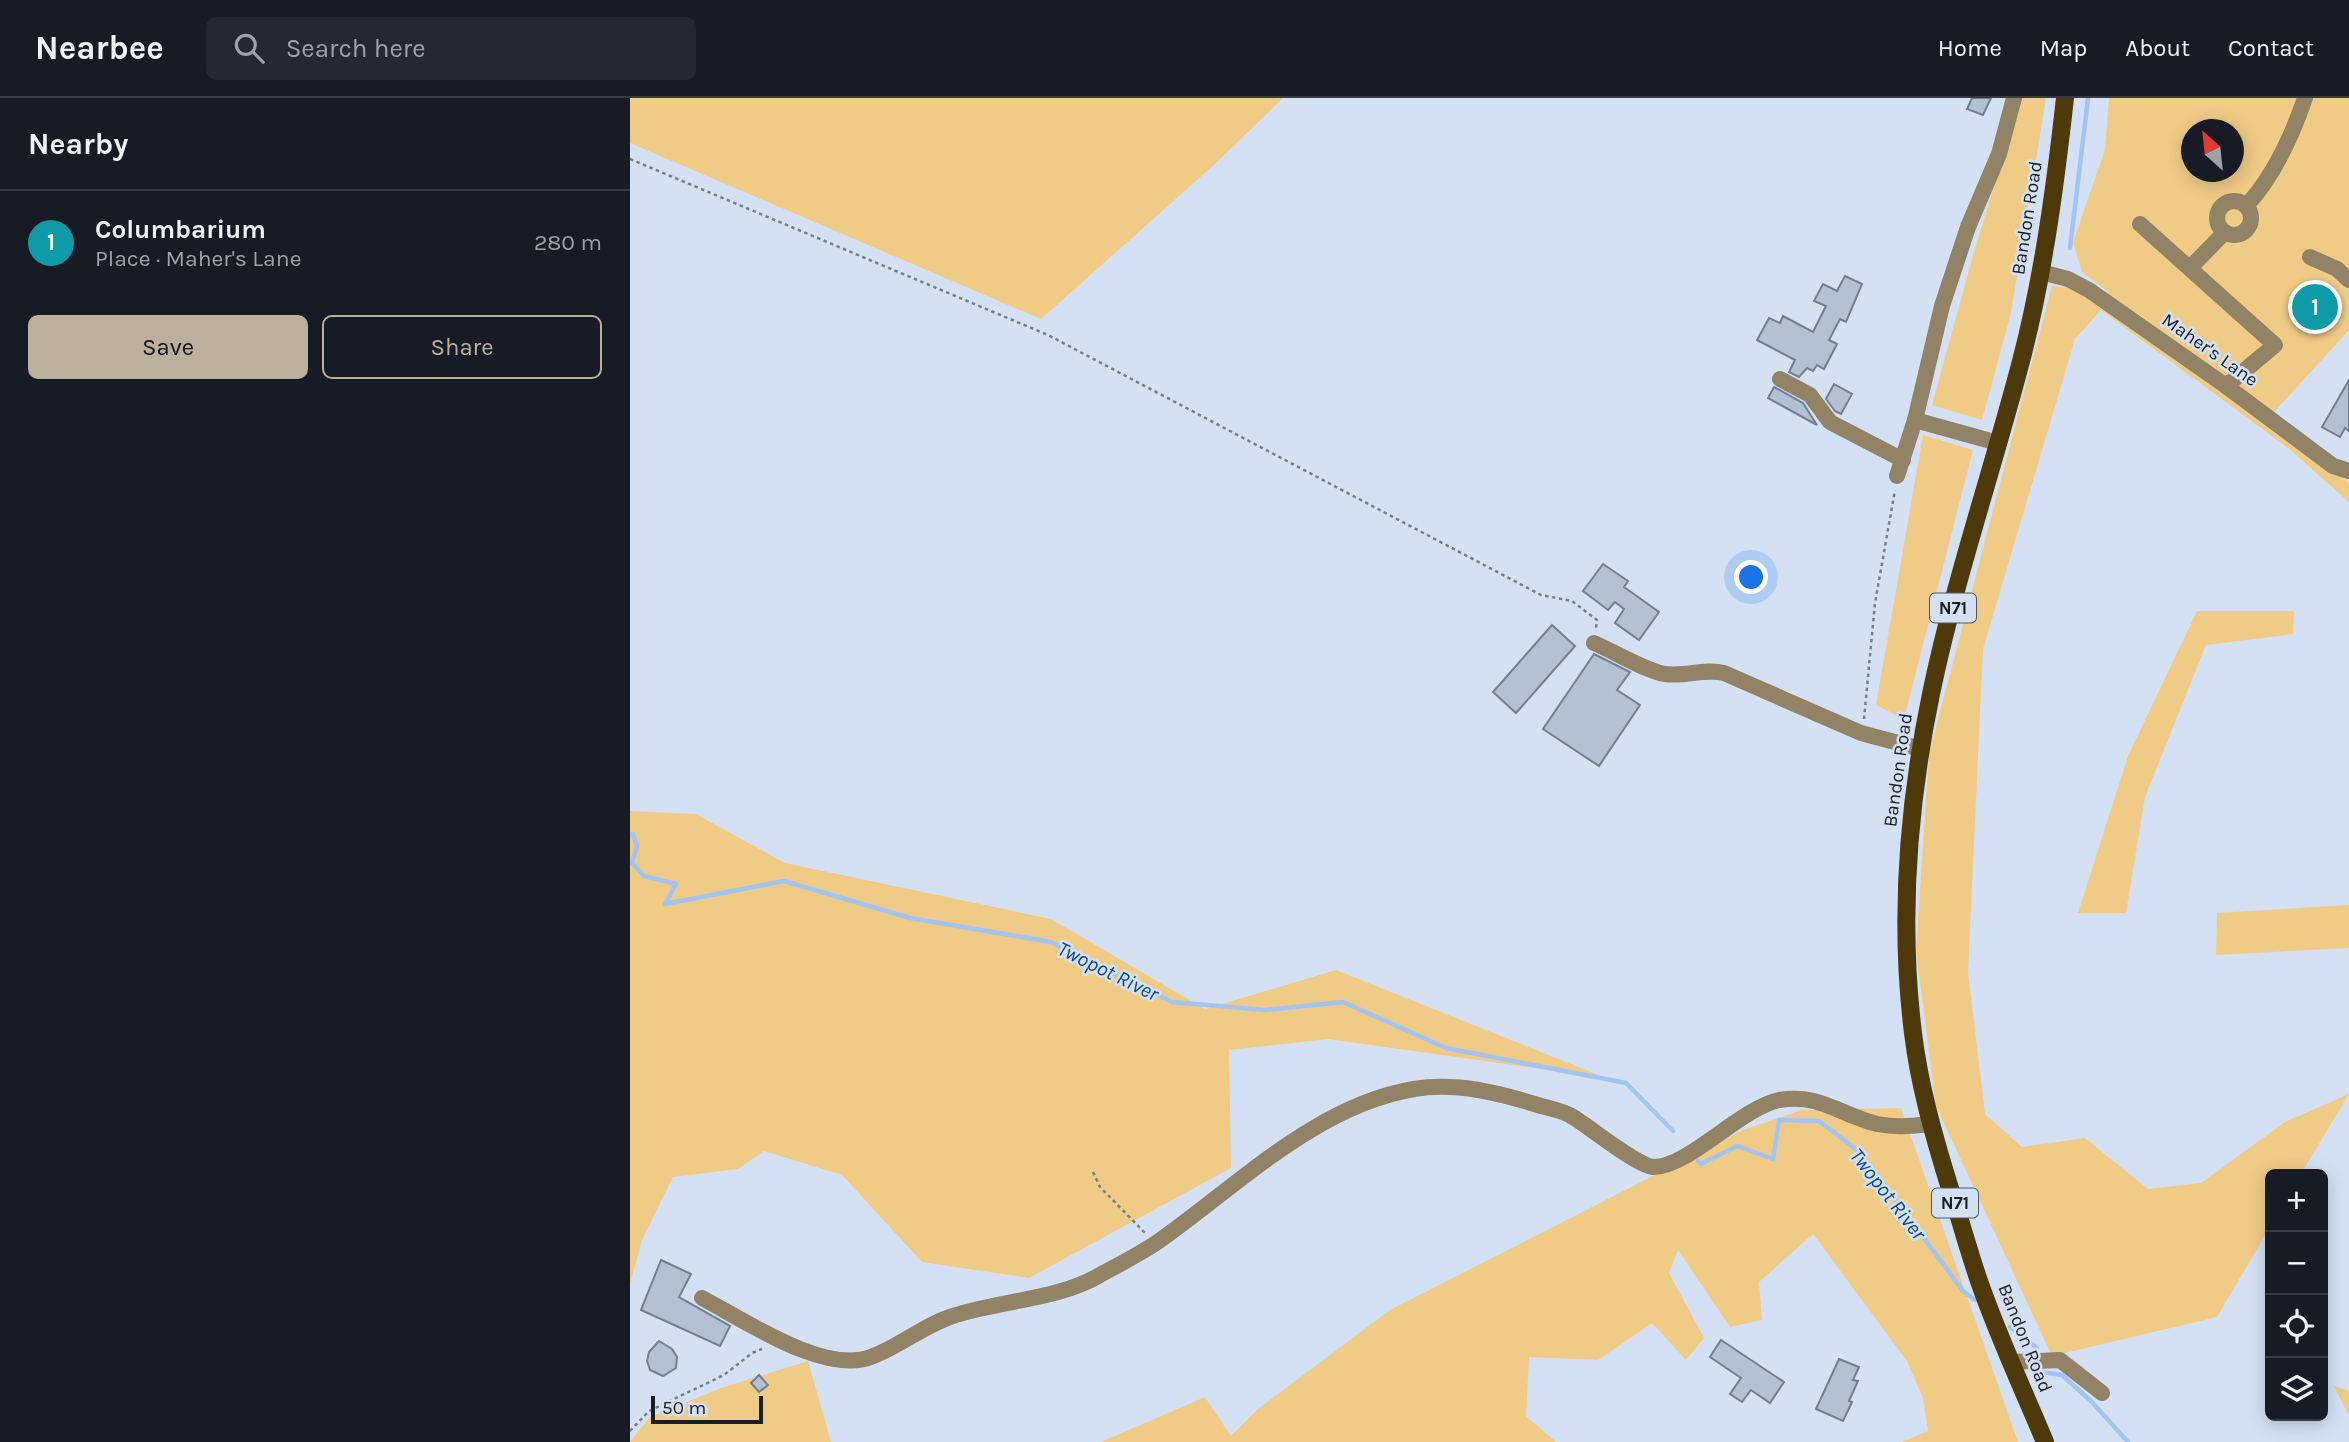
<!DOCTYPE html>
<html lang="en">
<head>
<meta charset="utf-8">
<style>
  body { margin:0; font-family:Karla,sans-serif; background:#242831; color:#f1f3f6 }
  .controls { position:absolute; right:21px; bottom:21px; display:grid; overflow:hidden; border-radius:10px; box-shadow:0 4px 18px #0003 }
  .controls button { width:63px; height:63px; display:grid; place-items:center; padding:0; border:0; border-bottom:2px solid #363941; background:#171b24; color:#f1f3f6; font:35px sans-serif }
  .compass { position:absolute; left:1551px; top:21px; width:63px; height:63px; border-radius:50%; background:#171b24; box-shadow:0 4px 18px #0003; rotate:333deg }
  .scale { position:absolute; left:21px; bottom:18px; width:112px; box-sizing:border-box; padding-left:7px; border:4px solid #191e25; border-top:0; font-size:19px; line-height:24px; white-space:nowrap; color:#191e25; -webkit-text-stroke:5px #d4e1f4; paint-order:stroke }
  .you { position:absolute; left:1122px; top:480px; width:24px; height:24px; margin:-18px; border:5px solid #fff; border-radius:50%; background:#1a73e8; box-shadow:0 0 0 10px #1a73e833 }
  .badge { display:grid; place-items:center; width:46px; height:46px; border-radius:50%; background:#bab09c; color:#fff; font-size:23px; font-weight:700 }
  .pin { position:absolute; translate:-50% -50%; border:4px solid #fff; box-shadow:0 2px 7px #0006 }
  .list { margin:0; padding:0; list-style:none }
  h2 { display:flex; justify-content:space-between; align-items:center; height:91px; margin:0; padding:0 28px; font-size:30px }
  h2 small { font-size:23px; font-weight:400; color:#9ea1a6 }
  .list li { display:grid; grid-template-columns:46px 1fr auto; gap:21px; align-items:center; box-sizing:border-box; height:105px; padding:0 28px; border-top:2px solid #363941 }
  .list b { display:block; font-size:26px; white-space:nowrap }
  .list p { margin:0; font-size:23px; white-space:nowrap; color:#9ea1a6 }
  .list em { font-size:23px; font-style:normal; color:#9ea1a6 }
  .actions { display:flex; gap:14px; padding:21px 28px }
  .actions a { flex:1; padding:16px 0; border:2px solid #bab09c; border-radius:10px; text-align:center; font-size:24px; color:#bab09c }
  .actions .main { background:#bab09c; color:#111 }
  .icon { flex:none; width:38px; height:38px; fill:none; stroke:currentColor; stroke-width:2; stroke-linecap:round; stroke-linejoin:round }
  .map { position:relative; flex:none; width:1719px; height:1344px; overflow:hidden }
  header { display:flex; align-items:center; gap:42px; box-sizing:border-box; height:98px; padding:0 35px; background:#171b24; border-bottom:2px solid #363941 }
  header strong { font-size:33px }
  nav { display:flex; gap:38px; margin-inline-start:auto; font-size:24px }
  .search { width:490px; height:63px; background:#242831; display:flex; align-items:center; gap:18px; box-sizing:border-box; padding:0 24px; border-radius:10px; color:#9ea1a6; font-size:26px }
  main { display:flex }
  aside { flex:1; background:#171b24 }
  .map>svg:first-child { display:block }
  .green { fill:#f0cb86; fill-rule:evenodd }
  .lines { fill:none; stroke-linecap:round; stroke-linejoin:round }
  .stream { stroke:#a1c4f5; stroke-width:4.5 }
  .building { fill:#b4c1d3; stroke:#737f90; stroke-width:2 }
  .path { stroke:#767f8c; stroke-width:2.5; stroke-dasharray:3.5 3.5; stroke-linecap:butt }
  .minor { stroke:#928367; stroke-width:16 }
  .major { stroke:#4e390a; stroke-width:18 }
  .labels { text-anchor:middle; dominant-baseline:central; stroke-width:5; stroke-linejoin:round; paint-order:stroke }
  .shield { fill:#d4e1f4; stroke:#515863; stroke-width:2 }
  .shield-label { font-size:18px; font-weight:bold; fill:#191e25 }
  .street-label { font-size:19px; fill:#191e25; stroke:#d4e1f4 }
  .water-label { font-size:21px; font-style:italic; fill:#0e478c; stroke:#d4e1f4 }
</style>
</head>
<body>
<header>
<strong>Nearbee</strong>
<div class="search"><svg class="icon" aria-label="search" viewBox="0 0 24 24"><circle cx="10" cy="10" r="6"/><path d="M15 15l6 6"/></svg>Search here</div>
<nav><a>Home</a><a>Map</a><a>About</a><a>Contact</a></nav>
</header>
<main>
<aside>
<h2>Nearby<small></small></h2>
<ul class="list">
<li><span class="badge" style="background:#0f9aa8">1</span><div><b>Columbarium</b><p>Place · Maher's Lane</p></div><em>280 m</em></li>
</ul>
<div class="actions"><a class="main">Save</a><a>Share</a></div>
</aside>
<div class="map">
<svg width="1719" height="1344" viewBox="0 0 1719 1344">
  <rect width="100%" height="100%" fill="#d4e1f4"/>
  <g class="green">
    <path d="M0,0H653L585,66L411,221L0,45Z"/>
    <path d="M1391,0H1416L1381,215L1352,322L1302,307L1344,154Z"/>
    <path d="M1479,0H1719V232L1644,314L1501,211L1719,385V404L1658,350L1471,212L1445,241L1353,551L1338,874L1355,1016L1392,1049L1455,1040L1518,1091L1571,1085L1655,1024L1719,996L1671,1076H1640V1129L1587,1219L1422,1258L1306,1008L1286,853L1299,656L1422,188L1480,195L1452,174L1443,144L1475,52ZM1562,32H1604V74H1562Z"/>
    <path d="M1293,337L1343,352L1274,621L1246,607Z"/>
    <path d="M1567,513H1664L1663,536L1576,547L1515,699L1496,815H1448L1498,658Z"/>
    <path d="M0,713L66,716L155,765L421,821L575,911L706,872L976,980L698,941L599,952L601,1070L399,1180L292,1164L212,1077L134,1053L108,1071L43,1079L12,1142L0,1186Z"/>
    <path d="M1719,807V850L1586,857L1587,815Z"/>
    <path d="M1271,1010L1388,1344H1272L1298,1333L1293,1300L1277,1263L1183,1136L1129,1184L1132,1222L1100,1229L1048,1152L1039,1175L1074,1240L1056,1262L1022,1225L968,1262L899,1259L896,1318L926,1344H471L575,1299L601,1338L628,1311L760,1212L1113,1032L1172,1012Z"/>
    <path d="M178,1263L201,1344H0L20,1319L91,1290Z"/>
    <path d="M1704,1288L1719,1293V1318Z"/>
  </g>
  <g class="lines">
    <g class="stream">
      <path d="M1440,150L1458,0"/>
      <path d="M0,736H3L7,748L2,765L14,778L46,786L35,806L154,783L280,820L421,844L542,904L635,912L713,904L816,950L996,985L1043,1033"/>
      <path d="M1068,1063L1071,1066L1107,1048L1143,1061L1149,1022L1189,1023L1231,1055L1333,1193L1345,1202"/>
      <path d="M1380,1229L1407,1250"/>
      <path d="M1412,1274L1432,1277L1461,1303L1498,1344"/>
    </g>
  </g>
  <g class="building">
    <path d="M1342,0H1361L1353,17L1337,11Z"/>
    <path d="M1215,178L1232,186L1216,224L1210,221L1199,242L1207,246L1194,271L1187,267L1183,273L1177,270L1169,279L1159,274L1165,262L1127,242L1139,220L1150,225L1153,218L1183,234L1196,208L1184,203L1193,186L1207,193Z"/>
    <path d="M1693,188L1706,199L1677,231L1664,219Z"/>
    <path d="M1719,282V333L1715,330L1710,339L1692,329Z"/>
    <path d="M1204,286L1222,296L1211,316L1205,313L1196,301Z"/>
    <path d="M1144,289L1173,305L1187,327L1138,300Z"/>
    <path d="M973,466L998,483L994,489L1029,514L1009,542L985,525L994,511L985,504L978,512L953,493Z"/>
    <path d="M922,527L945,548L886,615L863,594Z"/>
    <path d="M964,556L1000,574L987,592L1010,607L969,668L913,631Z"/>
    <path d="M31,1162L61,1176L49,1199L100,1228L90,1248L11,1212Z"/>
    <path d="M1091,1242L1154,1284L1140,1305L1121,1292L1112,1304L1100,1296L1111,1280L1080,1259Z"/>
    <path d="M29,1243L42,1251L47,1259L46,1270L33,1278L20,1272L17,1263L19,1254Z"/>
    <path d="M1209,1261L1229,1269L1223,1282L1228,1283L1219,1303L1222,1304L1213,1323L1186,1311Z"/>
    <path d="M129,1277L138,1287L129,1294L121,1285Z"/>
  </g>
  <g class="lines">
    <g class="path">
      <path d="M0,61L418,237L911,497L942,503L967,522L966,530"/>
      <path d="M1234,621L1245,505L1265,392"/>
      <path d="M463,1074L470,1089L516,1136"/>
      <path d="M0,1333L19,1313L94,1277L122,1255L132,1251"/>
    </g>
    <g class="minor">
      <circle cx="1604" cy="120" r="17"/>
      <path d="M1616,108C1644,78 1662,38 1675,0"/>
      <path d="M1510,126L1645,247L1596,288"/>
      <path d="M1680,159L1707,171L1719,182"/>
      <path d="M1560,170L1595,134"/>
      <path d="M1411,174L1438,181L1459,192L1596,288L1703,368L1719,373"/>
      <path d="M1150,281L1180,297L1200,324L1273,362"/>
      <path d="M1285,322L1368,345"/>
      <path d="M1267,378L1285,322L1312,208L1338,129L1369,56L1384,0"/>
      <path d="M964,545C983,553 1016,573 1035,576C1055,579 1075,570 1094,575L1231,635L1291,651"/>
      <path d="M72,1200C114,1222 194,1277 241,1259C271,1248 295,1226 326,1217C373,1202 427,1202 470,1177C490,1166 510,1156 529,1143C607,1088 687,1007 784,991C827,984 870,995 911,1008C922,1011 934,1013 943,1019C960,1029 1007,1068 1024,1069C1058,1069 1111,1010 1149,1002C1190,995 1210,1017 1247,1026C1266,1030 1282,1028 1301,1026"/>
      <path d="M1382,1264L1430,1262L1472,1295"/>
    </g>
    <path class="major" d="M1415,1344C1393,1291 1368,1238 1349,1183C1338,1151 1329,1117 1318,1084C1303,1035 1289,985 1283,935C1269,822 1278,707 1301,596C1324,485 1361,377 1390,267C1413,180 1425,90 1435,0"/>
  </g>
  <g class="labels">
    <g class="shield">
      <rect x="1300" y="495.5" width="46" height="29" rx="5"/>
      <rect x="1302" y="1090.5" width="46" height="29" rx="5"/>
    </g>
    <g class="shield-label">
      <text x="1323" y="510">N71</text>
      <text x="1325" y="1105">N71</text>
    </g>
    <g class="street-label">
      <text transform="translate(1397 120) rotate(-81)">Bandon Road</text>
      <text transform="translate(1580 252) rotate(35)">Maher's Lane</text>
      <text transform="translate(1268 672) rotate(-82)">Bandon Road</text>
      <text transform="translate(1395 1240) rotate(68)">Bandon Road</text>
    </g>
    <g class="water-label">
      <text transform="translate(478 873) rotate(26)">Twopot River</text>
      <text transform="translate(1258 1096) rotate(52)">Twopot River</text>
    </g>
  </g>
</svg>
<div class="controls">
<button>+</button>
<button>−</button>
<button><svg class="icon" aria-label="locate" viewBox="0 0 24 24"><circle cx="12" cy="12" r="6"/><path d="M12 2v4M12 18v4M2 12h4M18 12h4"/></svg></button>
<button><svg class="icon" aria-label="layers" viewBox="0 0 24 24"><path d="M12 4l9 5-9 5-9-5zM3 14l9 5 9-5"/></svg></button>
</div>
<svg class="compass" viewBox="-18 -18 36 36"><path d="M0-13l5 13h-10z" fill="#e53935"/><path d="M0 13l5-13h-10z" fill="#9ea1a6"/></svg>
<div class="scale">50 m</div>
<div class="you"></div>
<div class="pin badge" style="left:1685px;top:209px;background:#0f9aa8">1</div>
</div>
</main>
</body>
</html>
